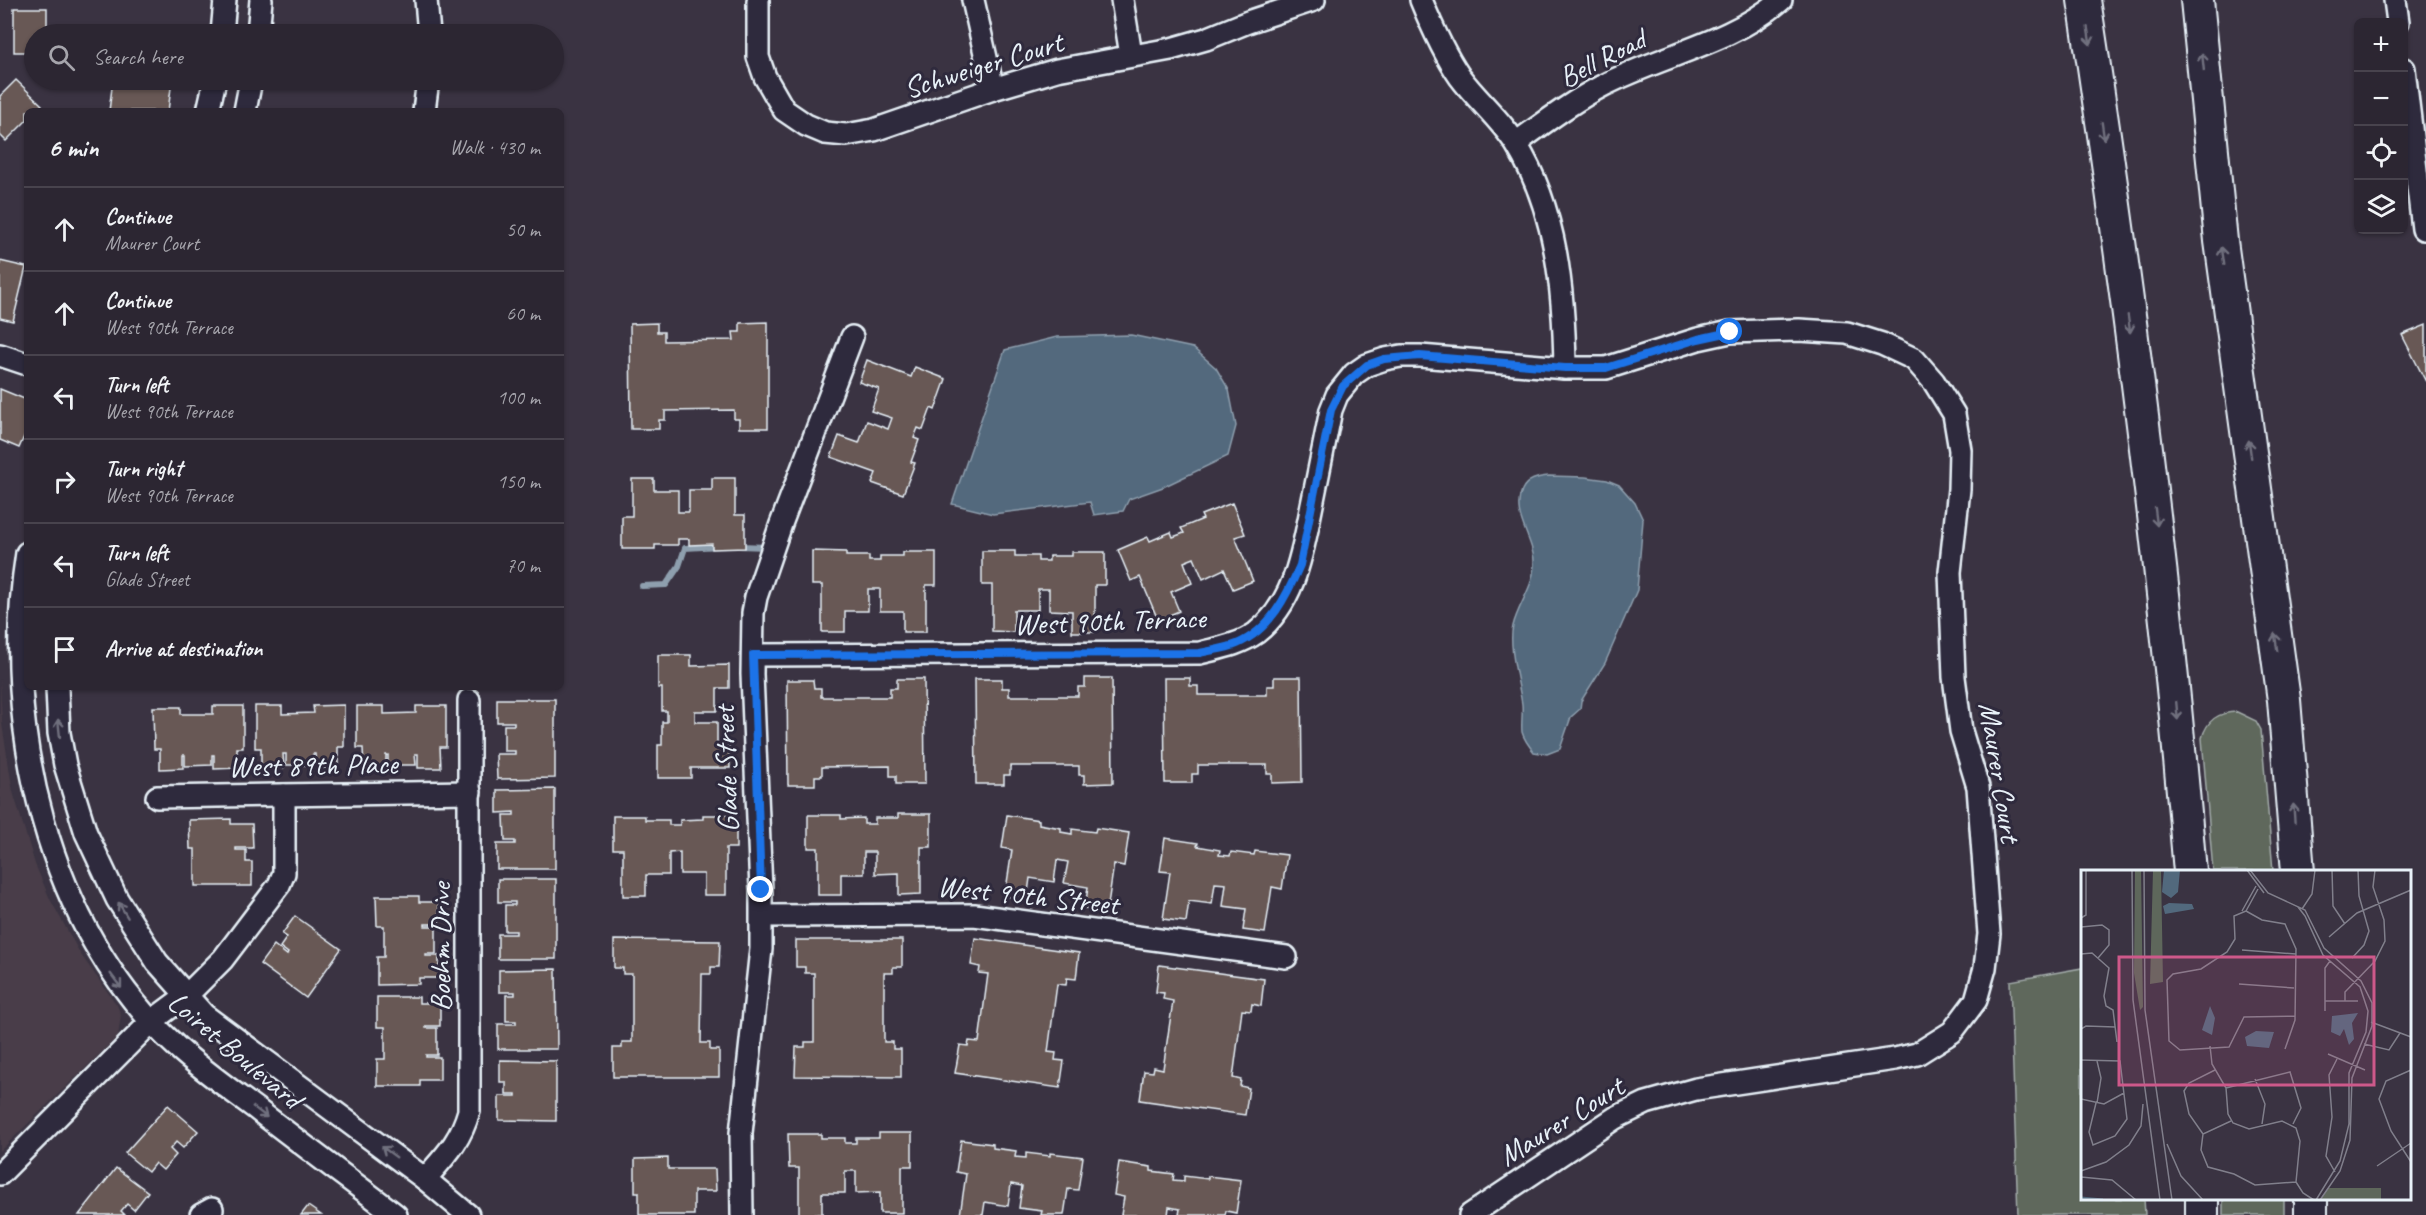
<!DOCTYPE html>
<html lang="en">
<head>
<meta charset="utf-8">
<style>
  body { margin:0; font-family:Caveat,sans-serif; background:#342e3a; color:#f1f3f6 }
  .controls { position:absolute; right:18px; top:18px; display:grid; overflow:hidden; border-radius:9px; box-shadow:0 2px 4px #0004 }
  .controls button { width:54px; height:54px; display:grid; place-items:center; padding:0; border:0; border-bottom:2px solid #48434d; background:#2c2632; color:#f1f3f6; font:30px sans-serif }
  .stop { position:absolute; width:18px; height:18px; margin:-14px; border:4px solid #1a73e8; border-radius:50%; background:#fff }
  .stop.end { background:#1a73e8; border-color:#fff; box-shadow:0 2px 6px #0008 }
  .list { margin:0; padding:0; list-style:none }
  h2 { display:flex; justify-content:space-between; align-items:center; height:78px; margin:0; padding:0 24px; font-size:26px }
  h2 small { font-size:20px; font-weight:400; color:#a6a5ac }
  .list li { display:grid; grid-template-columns:39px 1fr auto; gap:18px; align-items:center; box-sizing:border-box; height:84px; padding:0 24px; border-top:2px solid #48434d }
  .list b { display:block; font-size:22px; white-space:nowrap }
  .list p { margin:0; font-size:20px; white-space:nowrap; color:#a6a5ac }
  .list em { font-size:20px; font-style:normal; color:#a6a5ac }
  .icon { flex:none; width:33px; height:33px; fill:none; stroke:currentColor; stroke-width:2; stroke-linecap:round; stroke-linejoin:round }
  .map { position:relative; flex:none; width:2426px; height:1215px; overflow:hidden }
  .search { position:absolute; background:#2c2632; box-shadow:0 2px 4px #0004; left:24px; top:24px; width:540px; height:66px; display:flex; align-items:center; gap:15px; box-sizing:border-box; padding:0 21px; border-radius:33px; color:#a6a5ac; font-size:22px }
  .panel { position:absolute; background:#2c2632; box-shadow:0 2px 4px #0004; left:24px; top:108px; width:540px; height:582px; border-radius:9px }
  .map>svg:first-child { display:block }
  .built { fill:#483e48 }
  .green { fill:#5e675b; stroke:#a3acaa; stroke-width:1.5 }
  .water { fill:#52697d; stroke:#8e9fae; stroke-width:1.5 }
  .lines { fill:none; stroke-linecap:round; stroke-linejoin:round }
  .stream { stroke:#8e9fae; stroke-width:6 }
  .building { fill:#675955; stroke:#e8f1f8; stroke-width:1.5 }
  .minor-casing { stroke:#e8f1f8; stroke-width:26 }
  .highway-casing { stroke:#e8f1f8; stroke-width:36 }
  .minor { stroke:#2f2a3d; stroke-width:21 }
  .highway { stroke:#2f2a3d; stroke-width:32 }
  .oneway { stroke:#70707e }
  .route { stroke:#1a73e8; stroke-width:8 }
  .labels { text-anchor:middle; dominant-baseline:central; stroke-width:6; stroke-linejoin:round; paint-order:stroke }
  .street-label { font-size:30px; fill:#e8f1f8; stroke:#2f2a3d }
  .inset-river { fill:none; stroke:#52697d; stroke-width:3 }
  .inset-road { fill:none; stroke:#807f8b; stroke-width:1.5 }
  .view { fill:#cd598a; fill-opacity:0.15; stroke:#cd598a; stroke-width:3 }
  .inset-edge { fill:none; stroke:#e8f1f8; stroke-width:3 }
</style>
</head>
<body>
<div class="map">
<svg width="2426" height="1215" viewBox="0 0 2426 1215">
  <rect width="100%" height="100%" fill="#3a3342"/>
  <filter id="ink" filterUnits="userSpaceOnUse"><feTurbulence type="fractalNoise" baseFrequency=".0167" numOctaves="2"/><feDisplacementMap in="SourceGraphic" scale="12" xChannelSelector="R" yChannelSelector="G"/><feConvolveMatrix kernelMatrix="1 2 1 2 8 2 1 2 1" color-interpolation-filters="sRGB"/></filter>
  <g filter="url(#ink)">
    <path class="built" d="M0,679L2,724L13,792L35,864L50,899L81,955L117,1005L121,1015L118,1036L0,1151Z"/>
    <g class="green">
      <path d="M2237,712L2256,721L2261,730L2273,871H2213L2202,738C2207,720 2218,712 2237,712Z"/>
      <path d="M2082,968V1198L2144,1199L2145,1215H2018L2010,981Z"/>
      <rect x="2223" y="1199" width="61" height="16"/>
    </g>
    <g class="water">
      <path d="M1131,335L1193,348L1216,368L1229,390L1236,426L1228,456L1163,487L1129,499L1123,511L1094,515L1090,502L993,514L952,504L1005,350L1057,337Z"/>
      <path d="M1549,476L1585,477L1607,480L1619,485L1635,503L1643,520L1637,590L1605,663L1581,701L1580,709L1571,717L1560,749L1547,754L1534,752C1529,746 1524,739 1522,732C1521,723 1523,713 1522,704C1519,683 1508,646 1513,626C1518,605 1533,588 1534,566C1536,540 1510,516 1522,490C1527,479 1538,477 1549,476Z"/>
    </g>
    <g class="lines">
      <g class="stream">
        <path d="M739,546L768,547"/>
        <path d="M642,586L666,585L679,566L685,548L720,546"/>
      </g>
    </g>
    <g class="building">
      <path d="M14,8H47V34H34V52H14Z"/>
      <path d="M16,80L42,105L36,111H27V120L6,141L0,135V96Z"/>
      <path d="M113,80H172L168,111H109Z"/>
      <path d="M0,261L26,267L13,321L0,318Z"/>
      <path d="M768,322V428H739V419H734V410L665,411V420H659V429H631L630,324L657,323V332H664V341L734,340L733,332H740V323Z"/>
      <path d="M2426,325V382L2402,335Z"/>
      <path d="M867,360L911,377L915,367L946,379L935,410L931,408L923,430L918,428L914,438L919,440L911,462L915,463L903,494L872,483L876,473L831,457L839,436L859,443L867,421L888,429L892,418L871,411L879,389L859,382Z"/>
      <path d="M0,389L27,400V430L19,448L0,440Z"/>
      <path d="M712,478H735V515H745V548L712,549V544L689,545V539H678V545H655V549H622V516H632V479H654V490H678V512H689V490H712Z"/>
      <path d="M1232,503L1245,534L1235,537L1253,581L1233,589L1224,569L1203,579L1194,558L1184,562L1192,583L1171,592L1179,611L1158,620L1140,577L1131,581L1118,550L1148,537L1150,541L1171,532L1173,537L1184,533L1181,528L1203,519L1201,515Z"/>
      <path d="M812,551L846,552V556H869V561H880V556H903V552H936V585H926V632H903V611H880V589H868V611H845V632H822V585H812Z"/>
      <path d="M982,551H1015V556H1038V561H1049V556H1072V552H1105V585H1095V632H1072V611L1049,610V589H1038V610H1014V632L992,631V585H982Z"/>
      <path d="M658,655H691V666L729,665V688H717V711H695V722H717V745H729L730,768H691V778H658V745H662V722H667V711H662V688H658Z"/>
      <path d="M1274,677H1301L1302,782L1272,783V774H1267V765H1198V774H1192V783H1165L1164,678H1190V686H1198V695H1267V686H1274Z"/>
      <path d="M1085,678H1112L1113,783L1084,784V775H1079V766H1010V775H1004V784H976L975,679H1002V688H1009V696H1078V687H1085Z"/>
      <path d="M897,679H924L925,784H896V776H890V766L822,767V776H815V785H788L787,680H813L814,688H821V697H890V688H897Z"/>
      <path d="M497,699H555V778L497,779L496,754H515V751H504V725H514V722H497Z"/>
      <path d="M344,705V747H338V768H316L315,754H313V765H286V754H283L284,768H261V748H255V706H282V714L314,713L313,706Z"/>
      <path d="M213,706H243V748H237V768L214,769V755H212V765L185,766V755H183V768L160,769V749H154L153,707H181V714H213Z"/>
      <path d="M357,706H384V714L416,713V706H446V747H440L441,768H418V754H415L416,765H388V755H386V768H364L363,748H357Z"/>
      <path d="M555,789V869H497V844H515V841H505L504,815H514V812L497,813V790Z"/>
      <path d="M898,814H931V847H921V894L899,895V873L875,874V852H864V874H841V895H818V848H808V815H841V819L864,818V824H875V818H898Z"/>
      <path d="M703,815H736V848H726V895H704V874H680V852L669,853V875H646V896H623V849H613V816H645V820H669V825H680V820L703,819Z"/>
      <path d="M1007,815L1039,820V824L1061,828V832L1072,834V829L1095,832L1096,828L1129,833L1124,866L1114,864L1107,911L1085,908L1088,887L1064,883L1068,862L1057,860L1054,882L1030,878L1027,899L1005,896L1012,850L1002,848Z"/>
      <path d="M231,819V824H252L253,848H236V850H246V862H252V886H195V849H190L189,820Z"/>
      <path d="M1165,838L1198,843L1197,846L1220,850L1219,855L1230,856L1231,852L1254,855L1255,851L1287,855L1282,889L1272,887L1265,933L1243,930L1246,909L1223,906L1226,884L1215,883L1212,904L1189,901L1186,922L1163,919L1170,872L1160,871Z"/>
      <path d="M498,879H556V959H498V934H516V931H505V905H515V902H498Z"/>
      <path d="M376,896H419V902H439V924H425V926H436V954H426V956H439V978H419V984L377,985V957H384V926H377Z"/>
      <path d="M295,916L341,949L306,998L260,964L274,945L287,955L288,953L280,947L287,937L282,934Z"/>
      <path d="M975,938L1079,953L1076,979L1067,978L1066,985L1057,984L1048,1052L1056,1053L1055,1060L1064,1061L1060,1088L955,1073L960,1045L968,1046L969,1041L979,1042L988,974L979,973L980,967L971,965Z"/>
      <path d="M614,940L720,941L719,967H711V974H702L701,1043H710V1050H719V1077H613V1048H622V1042H632V974H623V968H614Z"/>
      <path d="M796,940H902V967H893V973H884V1042H893V1049H901V1077L795,1076L796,1047H805V1042H814V973H805V967H796Z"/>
      <path d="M1159,965L1264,979L1261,1006L1252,1004L1251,1011L1242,1010L1233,1078L1241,1080L1240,1086L1249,1088L1245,1115L1140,1100L1144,1071L1153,1072L1154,1067L1163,1069L1173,1001L1163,999L1164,993L1156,992Z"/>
      <path d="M556,969L557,1049H498V1024H516V1021H506V995H515V992H499V970Z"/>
      <path d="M377,997H419V1003H440V1026H426V1028H437V1055H426V1057H440V1080H420V1086H377V1059H385V1027H377Z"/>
      <path d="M500,1060L556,1061V1121L499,1120V1096H516V1094H506V1082H500Z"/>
      <path d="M168,1105L198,1131L183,1148L176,1142L170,1149L176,1155L163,1170L155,1163L148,1172L125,1153Z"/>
      <path d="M879,1133H912V1166H902V1213H880V1192L856,1193V1171H845V1193H822V1214H799V1168H789L788,1134H821V1138H845V1143H856V1138H879Z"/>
      <path d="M961,1140L993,1144V1148L1016,1151L1015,1157L1026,1158V1153L1050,1156V1153L1083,1157L1078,1190L1068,1189L1064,1215H1041L1042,1211L1019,1208L1022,1186L1011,1184L1008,1206L985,1202L983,1215H960L966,1174L956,1172Z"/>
      <path d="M668,1158V1169H715L716,1191H694V1215H639V1192H635V1159Z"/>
      <path d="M1119,1162L1151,1167V1171L1174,1174L1173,1180L1184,1181V1176L1208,1179V1176L1241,1180L1236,1213L1226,1211L1225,1215H1179L1180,1209L1169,1207L1168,1215H1121L1124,1197L1114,1195Z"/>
      <path d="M116,1168L148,1192L134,1210L127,1204L121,1211L125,1215H79Z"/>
      <path d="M308,1206L321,1215H301Z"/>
    </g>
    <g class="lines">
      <g class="minor-casing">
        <g id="minor">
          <path d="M426,0L429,34"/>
          <path d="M758,0V57L765,77L784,110L806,125L825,133L846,135L874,130L993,89L1057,70L1171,49L1206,39L1248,22L1314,0"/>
          <path d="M973,0L993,89"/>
          <path d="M1122,0L1131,55"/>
          <path d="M1421,0C1432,27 1444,54 1460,77C1477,100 1501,120 1516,144C1557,210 1564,293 1565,368"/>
          <path d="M2395,0L2398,22"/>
          <path d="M222,34L225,0"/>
          <path d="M258,34L261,0"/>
          <path d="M2404,69L2423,229H2426"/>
          <path d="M208,111L215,80"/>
          <path d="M245,111L251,80"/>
          <path d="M424,111L428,80"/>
          <path d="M1516,143C1544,123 1573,101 1604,85C1662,55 1731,43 1781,0"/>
          <path d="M0,355L27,364"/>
          <path d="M27,553C0,723 47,930 177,1047C202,1070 231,1090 259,1111C304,1146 350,1180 396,1215"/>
          <path d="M753,655L1200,653C1219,648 1239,645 1256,633C1297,601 1303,547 1313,500C1319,470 1325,440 1331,410L1337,395L1354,374L1367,365L1385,359L1401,356H1420L1565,368H1606L1698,339L1730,332L1799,330L1847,333L1882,344L1914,359L1934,382L1954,414L1960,450L1959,489L1950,572L1954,677L1961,731L1978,787L1989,934L1985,968L1976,1000L1952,1032L1917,1054L1895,1059L1696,1089L1646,1103L1615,1118L1470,1215"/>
          <path d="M57,687L59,733L65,765L86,833L117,899L157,962L204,1015L425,1179L468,1215"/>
          <path d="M157,797L470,792"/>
          <path d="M762,916L974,915L1286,957"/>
          <path d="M0,1174L152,1021L187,995L223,959L279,885L284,873V795"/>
          <path d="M425,1179C446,1155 460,1142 469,1111V700"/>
          <path d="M201,1215L212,1209"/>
          <path d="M742,1215L741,1133L761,949V890L752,674L753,613L756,597L781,524L852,337"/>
        </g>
      </g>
      <g class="highway-casing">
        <g id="highway">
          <path d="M2084,0C2128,289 2166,580 2190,872"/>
          <path d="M2197,0L2221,241L2284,700L2298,872"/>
          <path d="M2311,1198V1215"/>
          <path d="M2202,1215V1198"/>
        </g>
      </g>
      <use href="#minor" class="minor"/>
      <use href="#highway" class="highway"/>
    </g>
    <defs><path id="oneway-shaft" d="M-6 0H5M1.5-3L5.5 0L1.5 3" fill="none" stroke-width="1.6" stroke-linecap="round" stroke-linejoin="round" transform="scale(1.5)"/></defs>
    <g class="oneway">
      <use href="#oneway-shaft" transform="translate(2089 36) rotate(81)"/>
      <use href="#oneway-shaft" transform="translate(2203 62) rotate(-96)"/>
      <use href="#oneway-shaft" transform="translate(2103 131) rotate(82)"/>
      <use href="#oneway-shaft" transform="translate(2223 256) rotate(-98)"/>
      <use href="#oneway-shaft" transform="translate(2129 324) rotate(82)"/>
      <use href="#oneway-shaft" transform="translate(2250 449) rotate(-98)"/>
      <use href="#oneway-shaft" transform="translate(2156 517) rotate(83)"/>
      <use href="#oneway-shaft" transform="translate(2276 642) rotate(-98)"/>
      <use href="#oneway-shaft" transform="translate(2177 711) rotate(85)"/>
      <use href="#oneway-shaft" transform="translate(59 728) rotate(-96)"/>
      <use href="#oneway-shaft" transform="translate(2294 813) rotate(-94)"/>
      <use href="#oneway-shaft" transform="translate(123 910) rotate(-121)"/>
      <use href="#oneway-shaft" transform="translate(116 981) rotate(53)"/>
      <use href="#oneway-shaft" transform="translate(260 1112) rotate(37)"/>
      <use href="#oneway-shaft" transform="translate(389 1152) rotate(-144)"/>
    </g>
  </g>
  <g class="lines" filter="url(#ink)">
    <path class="route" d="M761,890L753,655L1200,653C1212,650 1225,649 1237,644C1270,630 1287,596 1300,565L1331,410L1343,386L1367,365L1384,359L1420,356L1565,368H1606L1698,339L1730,332"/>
  </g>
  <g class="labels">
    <g class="street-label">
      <text transform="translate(1602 58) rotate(-27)">Bell Road</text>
      <text transform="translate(983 65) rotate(-17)">Schweiger Court</text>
      <text transform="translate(1110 621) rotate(-2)">West 90th Terrace</text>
      <text transform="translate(313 765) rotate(-1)">West 89th Place</text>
      <text transform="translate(726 769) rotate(-92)">Glade Street</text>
      <text transform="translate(2000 772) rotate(81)">Maurer Court</text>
      <text transform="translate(1028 895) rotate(6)">West 90th Street</text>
      <text transform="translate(440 947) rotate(-90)">Boehm Drive</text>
      <text transform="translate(235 1050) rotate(40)">Loiret Boulevard</text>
      <text transform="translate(1561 1121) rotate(-32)">Maurer Court</text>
    </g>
  </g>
  <g transform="translate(2081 870)">
    <rect width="330" height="330" fill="#3a3342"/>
    <path d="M54,0H60L62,137L59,140L53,103ZM72,0H80L82,112L69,114ZM247,318H300V330H239Z" fill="#5e675b"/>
    <path d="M83,0H99L97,22L90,28L81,22ZM88,33L111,34L113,39L84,44L82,36ZM129,136L134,148L131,165L121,160ZM277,143L271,153L273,169L268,175L263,159L259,166L250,162L251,146ZM175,161L193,162L188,178L166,176L164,167Z" fill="#52697d"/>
    <path class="inset-river" d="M0,328L22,330"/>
    <path class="inset-road" d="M51,0L52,130L79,330M63,0L64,140L91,330M166,0L183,23M169,0L187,23L224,40L243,78L280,111L291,133V156L271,208L269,270L259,301L239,330M251,0L252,36L264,54M217,37L224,46L242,85L279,117L287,141L285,162L268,203V254L259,291L235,330M221,39L231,24L234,0M161,41L175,16M165,41L153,46L154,69L146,82L120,99L92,104L86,110L88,171L99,180L148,177L163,147L214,146M165,41L181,50L204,54L215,79L214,150L204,179M165,41L177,19M0,48L5,45V0M0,57L21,55L28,60V75L17,88M248,67L276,43L330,20M161,80L215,84M0,84L11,83L28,98L23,126L25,136L32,140L36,172M271,88L283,75L288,61L278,26L277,0M158,114L213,118M244,131H277M264,131V122L294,91L304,71L303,50L292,17L294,0M244,141V98L249,91M290,152L330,167M0,159L5,156L34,157M283,174L308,180L319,163M129,176L131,194L145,218L147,244L152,253L168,259L201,251L215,258L219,271L215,312L222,323L233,330M247,184L284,200M0,190L39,191L46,249L34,266L12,275L8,262L15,233M16,191L20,208L16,233M330,200L305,211L298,229L310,261L330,292M174,209L184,234L181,254M145,218L209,202L220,238L212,254M0,229L23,234L43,223M150,251L122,264L120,280L127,297L153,304L174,315L215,312M122,264L108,244L103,221L108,213L134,200M86,274L100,306L122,330M296,296L330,273M0,301L25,292L48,275L60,256L62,234M254,302L245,286L251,247L248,205L256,189M0,307L31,310L55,330"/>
    <path class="view" d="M38,87H293V215H38Z"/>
    <rect width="330" height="330" class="inset-edge"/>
  </g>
</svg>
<div class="controls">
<button>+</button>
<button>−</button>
<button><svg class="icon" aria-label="locate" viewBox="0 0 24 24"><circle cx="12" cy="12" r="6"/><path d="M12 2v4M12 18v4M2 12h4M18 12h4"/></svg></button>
<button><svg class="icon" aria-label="layers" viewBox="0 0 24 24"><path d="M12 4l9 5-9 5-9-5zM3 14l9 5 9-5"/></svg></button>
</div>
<div class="stop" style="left:1730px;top:332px"></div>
<div class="stop end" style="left:761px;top:890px"></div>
<div class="search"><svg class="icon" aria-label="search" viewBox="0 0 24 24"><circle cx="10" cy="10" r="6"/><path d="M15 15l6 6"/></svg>Search here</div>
<section class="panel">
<h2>6 min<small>Walk · 430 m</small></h2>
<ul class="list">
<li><svg class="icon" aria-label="ahead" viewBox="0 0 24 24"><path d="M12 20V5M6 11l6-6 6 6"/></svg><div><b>Continue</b><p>Maurer Court</p></div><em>50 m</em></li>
<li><svg class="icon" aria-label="ahead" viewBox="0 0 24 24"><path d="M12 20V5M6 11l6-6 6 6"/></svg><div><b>Continue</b><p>West 90th Terrace</p></div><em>60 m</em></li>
<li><svg class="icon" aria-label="left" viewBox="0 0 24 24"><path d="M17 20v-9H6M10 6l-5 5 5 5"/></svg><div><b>Turn left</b><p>West 90th Terrace</p></div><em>100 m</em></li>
<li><svg class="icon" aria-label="right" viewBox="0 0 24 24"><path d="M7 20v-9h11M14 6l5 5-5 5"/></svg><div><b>Turn right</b><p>West 90th Terrace</p></div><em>150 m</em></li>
<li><svg class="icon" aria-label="left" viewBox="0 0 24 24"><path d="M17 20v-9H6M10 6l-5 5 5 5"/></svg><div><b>Turn left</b><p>Glade Street</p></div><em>70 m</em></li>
<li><svg class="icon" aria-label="arrive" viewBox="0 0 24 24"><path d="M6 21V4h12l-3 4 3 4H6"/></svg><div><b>Arrive at destination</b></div></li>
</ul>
</section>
</div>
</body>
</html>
